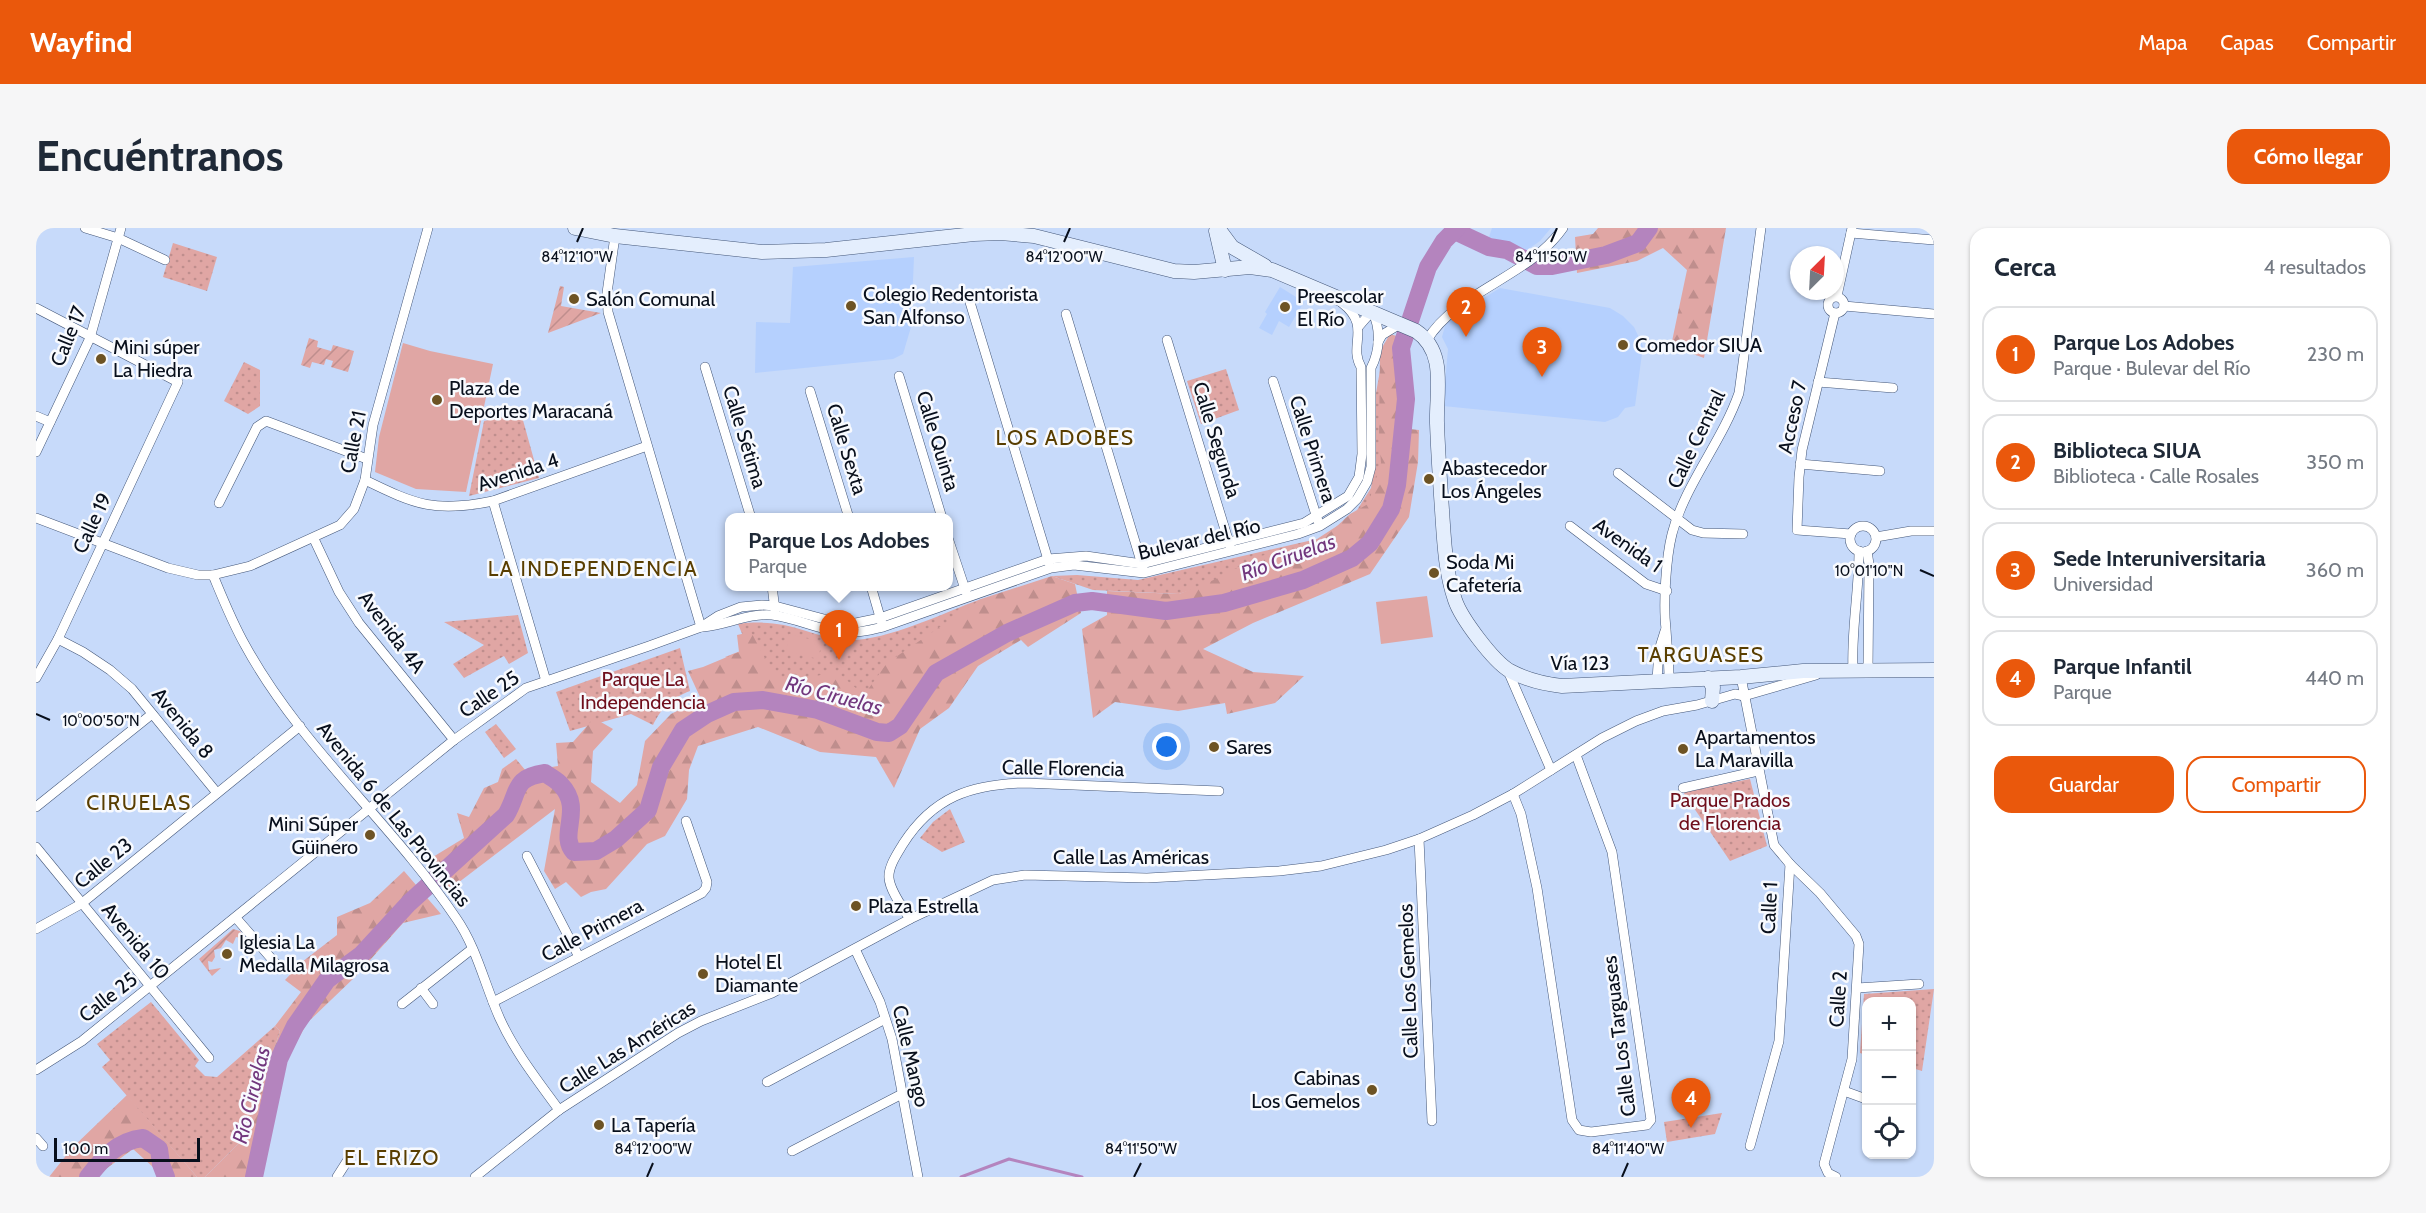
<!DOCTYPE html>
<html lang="es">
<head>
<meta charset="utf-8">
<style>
  body { margin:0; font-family:Cabin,sans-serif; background:#f6f6f7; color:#1f2937 }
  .controls { position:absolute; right:18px; bottom:18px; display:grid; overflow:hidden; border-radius:12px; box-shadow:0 2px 4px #0004 }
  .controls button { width:54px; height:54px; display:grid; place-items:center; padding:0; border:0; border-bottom:2px solid #e0e1e3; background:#fff; color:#1f2937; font:30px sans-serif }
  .compass { position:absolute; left:1754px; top:18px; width:54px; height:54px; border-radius:50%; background:#fff; box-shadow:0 2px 4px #0004; rotate:24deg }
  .scale { position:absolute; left:18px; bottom:15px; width:146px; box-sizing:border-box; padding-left:6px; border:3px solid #080f1c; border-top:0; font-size:16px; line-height:21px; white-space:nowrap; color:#080f1c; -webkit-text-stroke:4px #f8fafe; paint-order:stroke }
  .you { position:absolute; left:1131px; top:519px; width:21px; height:21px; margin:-15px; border:4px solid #fff; border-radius:50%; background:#1a73e8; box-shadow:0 0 0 9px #1a73e833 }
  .badge { display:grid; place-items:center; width:39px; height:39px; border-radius:50%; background:#ea580c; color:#fff; font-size:20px; font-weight:700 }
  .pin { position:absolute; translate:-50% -50px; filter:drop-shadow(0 2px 3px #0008) }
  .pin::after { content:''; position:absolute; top:32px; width:21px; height:18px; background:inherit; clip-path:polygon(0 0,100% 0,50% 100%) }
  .popup { position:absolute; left:689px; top:285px; width:228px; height:78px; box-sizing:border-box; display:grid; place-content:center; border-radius:12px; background:#fff; filter:drop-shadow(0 2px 4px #0005); font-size:20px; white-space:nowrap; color:#747a83 }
  .popup b { font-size:22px; color:#1f2937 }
  .popup::after { content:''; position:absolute; left:50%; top:100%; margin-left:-12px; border:12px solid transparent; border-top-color:#fff }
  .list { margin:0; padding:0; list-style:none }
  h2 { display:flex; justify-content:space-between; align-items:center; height:78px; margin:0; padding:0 24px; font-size:26px }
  h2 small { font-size:20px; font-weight:400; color:#747a83 }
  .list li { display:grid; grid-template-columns:39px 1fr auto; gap:18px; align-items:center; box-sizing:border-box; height:96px; margin:0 12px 12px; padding:0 12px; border:2px solid #e0e1e3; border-radius:18px }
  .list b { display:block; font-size:22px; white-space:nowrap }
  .list p { margin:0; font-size:20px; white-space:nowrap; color:#747a83 }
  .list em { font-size:20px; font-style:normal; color:#747a83 }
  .actions { display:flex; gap:12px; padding:18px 24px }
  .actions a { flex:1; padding:14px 0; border:2px solid #ea580c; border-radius:18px; text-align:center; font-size:21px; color:#ea580c }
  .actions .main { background:#ea580c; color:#fff }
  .icon { flex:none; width:33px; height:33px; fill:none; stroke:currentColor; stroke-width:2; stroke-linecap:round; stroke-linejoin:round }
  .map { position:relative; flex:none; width:1898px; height:949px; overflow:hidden; border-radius:18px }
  header { display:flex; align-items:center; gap:36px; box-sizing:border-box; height:84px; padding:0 30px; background:#ea580c; color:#fff }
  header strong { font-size:28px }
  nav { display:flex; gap:33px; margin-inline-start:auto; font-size:21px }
  .intro { display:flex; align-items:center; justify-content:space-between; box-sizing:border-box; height:144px; padding:0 36px }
  h1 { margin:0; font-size:42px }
  .button { padding:15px 27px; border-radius:18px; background:#ea580c; color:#fff; font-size:21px; font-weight:700 }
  main { display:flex; gap:36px; padding:0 36px }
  aside { flex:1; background:#fff; border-radius:18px; box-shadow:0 2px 4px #0004 }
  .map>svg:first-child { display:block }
  .built { fill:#b5d0fe }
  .grass { fill:url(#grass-dots) }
  .forest { fill:url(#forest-firs) }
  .garden { fill:url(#garden-furrows) }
  .pitch { fill:#e0a6a4 }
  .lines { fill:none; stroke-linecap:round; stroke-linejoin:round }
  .stream { stroke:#b484be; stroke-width:3 }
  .river { stroke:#b484be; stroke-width:18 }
  .street-casing { stroke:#445779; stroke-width:10 }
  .secondary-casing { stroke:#445779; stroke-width:15 }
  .street { stroke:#fff; stroke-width:9 }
  .secondary { stroke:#e4eefd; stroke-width:14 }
  .ticks { fill:none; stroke:#080f1c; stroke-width:2 }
  .poi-dot { fill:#6d5324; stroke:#f8fafe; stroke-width:2 }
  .labels { text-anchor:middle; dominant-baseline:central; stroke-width:5; stroke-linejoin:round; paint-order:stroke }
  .poi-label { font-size:20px; fill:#080f1c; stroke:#f8fafe; text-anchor:start }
  .street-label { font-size:20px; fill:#080f1c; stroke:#f8fafe }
  .park-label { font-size:20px; fill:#6f0e1c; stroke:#f8fafe }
  .neighbourhood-label { font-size:21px; letter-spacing:1.5px; fill:#593e00; stroke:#f8fafe }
  .water-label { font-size:21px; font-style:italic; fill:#71367d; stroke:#f8fafe }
  .ticks-label { font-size:15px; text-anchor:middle; fill:#080f1c; stroke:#f8fafe; stroke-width:5; stroke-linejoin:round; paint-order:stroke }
</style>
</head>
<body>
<header>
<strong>Wayfind</strong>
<nav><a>Mapa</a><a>Capas</a><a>Compartir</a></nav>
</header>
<div class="intro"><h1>Encuéntranos</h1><a class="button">Cómo llegar</a></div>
<main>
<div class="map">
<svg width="1898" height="949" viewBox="0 0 1898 949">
  <defs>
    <pattern id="grass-dots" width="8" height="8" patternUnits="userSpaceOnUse" patternTransform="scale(1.5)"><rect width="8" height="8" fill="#e0a6a4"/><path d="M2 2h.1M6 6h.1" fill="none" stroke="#bf8e8d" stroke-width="1.8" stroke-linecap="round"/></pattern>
    <pattern id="forest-firs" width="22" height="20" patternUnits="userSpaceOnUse" patternTransform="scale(1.5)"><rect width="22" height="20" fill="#e0a6a4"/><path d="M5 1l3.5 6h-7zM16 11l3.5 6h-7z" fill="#bf8e8d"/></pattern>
    <pattern id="garden-furrows" width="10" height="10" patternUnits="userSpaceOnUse" patternTransform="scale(1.5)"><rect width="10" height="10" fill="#e0a6a4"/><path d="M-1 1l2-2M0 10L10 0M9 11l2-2" fill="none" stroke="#bf8e8d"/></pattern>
  </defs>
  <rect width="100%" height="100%" fill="#c7dafa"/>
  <g class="built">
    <path d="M1456,0H1515L1504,13L1491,22L1453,9Z"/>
    <path d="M878,29L875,99L867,126L857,131L719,145L720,94L754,95L757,39Z"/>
    <path d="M1244,59L1268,74L1253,99L1243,93L1236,107L1223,100L1231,86L1229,84Z"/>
    <path d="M1464,60L1574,80L1587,88L1598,99L1607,118L1599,178L1589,180L1582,189L1569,194L1407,178L1412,121L1406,109L1409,98L1417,89Z"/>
  </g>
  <g class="grass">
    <path d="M137,15L181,29L171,63L127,49Z"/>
    <path d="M1348,120L1361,121L1363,176L1328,305L1143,366L1057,362L1016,348L1041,347L1102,352L1281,311L1318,287L1335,260L1338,239L1340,165Z"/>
    <path d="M208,134L224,142V178L212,186L188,173Z"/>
    <path d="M1190,141L1203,182L1165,196L1151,153Z"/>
    <path d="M485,185L503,250L433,268L448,193Z"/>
    <path d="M945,371L959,407L854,500L689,429L712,420L702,396C718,394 733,394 748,397C768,401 787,410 807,412C847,415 907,385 945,371Z"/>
    <path d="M482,387L492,425L473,436L468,428L428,450L417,436L448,417L408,394Z"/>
    <path d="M644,420L654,463C636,470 626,479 617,497L595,486L534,503L520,464Z"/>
    <path d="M460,496L480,521L468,530L449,504Z"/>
    <path d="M1714,551L1731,618L1694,633L1647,564Z"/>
    <path d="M914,581L929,614L906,624L884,610L897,594Z"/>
    <path d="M1898,761L1886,843L1876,840V774H1830V827L1824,825L1828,766Z"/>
    <path d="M115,774L163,832L159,838L169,848L181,849L239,798L244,803L209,909L169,949H161L66,839L74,832L61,816Z"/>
    <path d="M1686,885L1679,906L1631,914L1628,894Z"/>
  </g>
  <g class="forest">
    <path d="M1562,0H1690L1668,130L1635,118L1651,42L1627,20L1601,33L1541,45L1539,9L1557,6Z"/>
    <path d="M1354,106L1367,110L1363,122L1368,173L1364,200L1383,202L1382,234L1373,289L1334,346L1217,395L1167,421L1217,444L1268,448L1239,475L1191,486L1189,475L1142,483L1079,474L1057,490L1046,401L1071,387V363L1143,366L1180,351L1220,329L1284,314L1314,286L1332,276L1345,235L1343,210L1344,123Z"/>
    <path d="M1016,348L1039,356L1045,385L992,419L985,412L942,438L913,480L884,501L858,560L840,529L784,524L722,499L662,518L653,542L651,571L629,608L611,616L570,661L555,664L545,669L530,654L519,661L508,643L519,581L414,661L392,632L428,610L421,585L433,589L448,560L462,554L466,541L480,531L490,543L522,538L520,515L537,514L558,490L577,501L557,523L555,554L584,575L601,557L609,513L635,486L665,471L652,443L667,439L703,424L701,407L715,404L732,436L753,455L800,443L828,467L851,435L945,371Z"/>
    <path d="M368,643L405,686L367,695L319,749L271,795L249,835L223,949H169L209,909L244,803L239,798L265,764L249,752L266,734L301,707V689L334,675Z"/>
    <path d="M91,867L161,949H128L97,921L59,949H13L36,920Z"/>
  </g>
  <g class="garden">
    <path d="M524,58L528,59L525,78L565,85L512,105Z"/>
    <path d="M273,110L282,113L281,119L295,123L297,117L318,123L312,144L295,139L297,133L290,131L288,137L276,134L274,140L265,137Z"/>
    <path d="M197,701L204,703L214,716L208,722L210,711L200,709L197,716L190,712L185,720L178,722L179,729L176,734L172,733L173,742L185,740L176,748L163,731Z"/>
  </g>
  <g class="pitch">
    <path d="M367,115L394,123L457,136L430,264L380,261L339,244L343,209Z"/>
    <path d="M1391,368L1397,409L1345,416L1340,374Z"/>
    <path d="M753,406L786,414L782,431L750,423Z"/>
  </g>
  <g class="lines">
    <path class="stream" d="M925,949L973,931L1046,949"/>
    <g class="river">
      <path d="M1419,3L1453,19L1471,22L1501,38H1516L1570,27L1602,15L1613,0"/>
      <path d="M52,949C67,930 81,913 107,910L123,921L125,936L130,949"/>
      <path d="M218,949L243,831L259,798L291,752L325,727L373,675L470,587C484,563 476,550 509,545C514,549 521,552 525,557C548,581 522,607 538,624L560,623L580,611L612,582L625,539L647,502L671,486L698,474L727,472L782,482L841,504L853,505L864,498L900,445L971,405L1039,375L1056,373L1130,383L1188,375L1267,352L1316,330L1334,315L1355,281L1361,257L1370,171L1365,120L1392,39L1408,13L1421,0"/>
    </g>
    <g class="street-casing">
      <g id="street">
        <path d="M49,0L82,10L129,32"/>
        <path d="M1815,5L1898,12"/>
        <path d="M579,8L571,65L572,84L665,399"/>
        <path d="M1801,68L1816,0"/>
        <circle cx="1800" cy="77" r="8"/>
        <path d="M933,71L1013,335"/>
        <path d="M1808,78L1898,86"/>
        <path d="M0,80L142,154L22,411L0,450"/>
        <path d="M1799,85L1766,222L1763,249L1761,302L1815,306"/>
        <path d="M1030,86L1107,340"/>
        <path d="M1131,112L1194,318"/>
        <path d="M1391,112C1421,63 1493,49 1527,0"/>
        <path d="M1342,114L1346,107L1364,96"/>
        <path d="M669,139L715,290"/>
        <path d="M863,148L906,290"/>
        <path d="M1237,153L1282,293"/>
        <path d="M1782,154L1857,160"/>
        <path d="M774,163L813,290"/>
        <path d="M0,188L14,194"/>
        <path d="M0,224L54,110L85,0"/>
        <path d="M1764,236L1844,243"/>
        <path d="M1582,245L1656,302L1667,305L1707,306"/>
        <path d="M329,252C380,277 400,285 457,273L611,218"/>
        <path d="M457,273L510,453"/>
        <path d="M183,275L221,199L230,193L331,231"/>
        <path d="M0,290L132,340L162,347H177L214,338L304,297L318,281L329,252L337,197L392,0"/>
        <path d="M1534,298L1610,356L1631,363"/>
        <circle cx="1827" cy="311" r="13"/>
        <path d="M1840,309L1875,303H1898"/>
        <path d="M912,310L930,364"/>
        <path d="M278,311L303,364L323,395L418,512"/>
        <path d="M1831,323L1833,336L1832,442"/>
        <path d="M177,347C187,371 196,394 209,417C264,518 356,595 420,690C441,720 449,758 464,791C479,824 502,853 523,882"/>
        <path d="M736,358L739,382"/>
        <path d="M835,358L846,396"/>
        <path d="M667,399C691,397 712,385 736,387C764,390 791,407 819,404C828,404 838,401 847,399L1015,340L1038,337L1108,345L1262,306L1284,298L1311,281L1321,271L1331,254L1335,239V140C1344,123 1345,100 1336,83L1323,98"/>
        <path d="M22,411L47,424L74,442L96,461L181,565"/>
        <path d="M1472,443L1515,542"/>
        <path d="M1817,443C1815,403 1823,364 1823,323"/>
        <path d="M1705,449L1738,617L1754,636L1784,665L1820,708L1823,716L1816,831L1788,936L1792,945L1800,949"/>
        <path d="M1633,451C1633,433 1631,419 1630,401C1627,376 1630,330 1636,306C1649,256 1686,214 1703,165L1725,0"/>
        <path d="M1621,452L1623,422L1629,403"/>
        <path d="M1647,560L1722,543"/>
        <path d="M1477,566L1485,586L1501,660L1536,892L1543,902L1555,904L1611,897L1615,892L1576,624L1540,527"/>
        <path d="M0,579L116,486"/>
        <path d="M1383,611L1396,893"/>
        <path d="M0,619L173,830"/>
        <path d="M491,628L543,729"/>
        <path d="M200,690L241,737"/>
        <path d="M874,691C867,680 854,663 853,650C852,639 861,626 867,616C897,569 935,556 989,555L1183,563"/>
        <path d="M0,701L45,676L264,498"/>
        <path d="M819,721L844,774L856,811L882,949"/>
        <path d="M385,760L397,776"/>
        <path d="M1821,760L1883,756"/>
        <path d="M457,774L666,665L670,660L671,654L650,593"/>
        <path d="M366,776L436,721"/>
        <path d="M0,842L46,813L418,512L490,460L613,418L665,399L682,388L705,379L726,377L739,378L788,391L815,396L844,390L1012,331L1050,328L1106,336L1268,295L1312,268L1323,249L1326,226L1325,139C1312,117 1336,98 1306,75"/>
        <path d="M731,854L849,791"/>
        <path d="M1808,863L1830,871"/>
        <path d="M0,910L7,918"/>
        <path d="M1714,918L1743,813L1754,636"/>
        <path d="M756,923L866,866"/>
        <path d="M301,949L315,927"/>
        <path d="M439,949L523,882L642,805L665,793L736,765L874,691L957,652L989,647L1111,650L1243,643L1285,638L1350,622L1383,611L1437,587L1477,566L1566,510L1600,493L1627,483L1661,477L1699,466L1708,468L1780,447"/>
      </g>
    </g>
    <g class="secondary-casing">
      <g id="secondary">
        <path d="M539,0L579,8L726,24L790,22L938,6L964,5L998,8L1138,43L1158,44L1214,39L1236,42L1380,103C1411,124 1400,163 1401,195C1402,224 1404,253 1406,282C1408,311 1409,343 1419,372C1425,390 1457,433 1474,443C1491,452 1508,456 1526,458L1705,449L1767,443L1898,442"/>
        <path d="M1182,0L1196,19L1229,38"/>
        <path d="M1180,3L1189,42"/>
        <path d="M1672,450L1677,459L1676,473"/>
      </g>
    </g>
    <use href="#street" class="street"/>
    <use href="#secondary" class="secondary"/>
  </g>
  <path class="ticks" d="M541,14L547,0M1028,14L1034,0M1515,14L1521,0M1884,342L1898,348M0,486L14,492M611,949L617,935M1098,949L1105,935M1586,949L1592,935"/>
  <g class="poi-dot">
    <circle cx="538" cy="71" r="6"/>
    <circle cx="815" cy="78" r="6"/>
    <circle cx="1249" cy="79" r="6"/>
    <circle cx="1587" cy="117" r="6"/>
    <circle cx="65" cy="131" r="6"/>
    <circle cx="401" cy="172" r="6"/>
    <circle cx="1393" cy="251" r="6"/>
    <circle cx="1398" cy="345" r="6"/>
    <circle cx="1178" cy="519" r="6"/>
    <circle cx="1647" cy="521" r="6"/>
    <circle cx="334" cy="607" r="6"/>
    <circle cx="820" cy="678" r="6"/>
    <circle cx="191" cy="726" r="6"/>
    <circle cx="667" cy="746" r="6"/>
    <circle cx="1336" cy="862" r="6"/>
    <circle cx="563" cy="897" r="6"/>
  </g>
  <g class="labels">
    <g class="poi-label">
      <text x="827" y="66">Colegio Redentorista<tspan x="827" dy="23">San Alfonso</tspan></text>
      <text x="1261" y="68">Preescolar<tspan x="1261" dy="23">El Río</tspan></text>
      <text x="550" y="71">Salón Comunal</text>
      <text x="1599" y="117">Comedor SIUA</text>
      <text x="77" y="119">Mini súper<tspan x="77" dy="23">La Hiedra</tspan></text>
      <text x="413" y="160">Plaza de<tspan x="413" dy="23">Deportes Maracaná</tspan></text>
      <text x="1405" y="240">Abastecedor<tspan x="1405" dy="23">Los Ángeles</tspan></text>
      <text x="1410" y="334">Soda Mi<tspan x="1410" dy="23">Cafetería</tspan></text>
      <text x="1659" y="509">Apartamentos<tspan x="1659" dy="23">La Maravilla</tspan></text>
      <text x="1190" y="519">Sares</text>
      <text x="322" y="596" text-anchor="end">Mini Súper<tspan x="322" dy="23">Güinero</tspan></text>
      <text x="832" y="678">Plaza Estrella</text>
      <text x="203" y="714">Iglesia La<tspan x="203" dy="23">Medalla Milagrosa</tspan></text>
      <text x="679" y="734">Hotel El<tspan x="679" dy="23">Diamante</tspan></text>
      <text x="1324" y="850" text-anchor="end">Cabinas<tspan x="1324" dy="23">Los Gemelos</tspan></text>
      <text x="575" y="897">La Tapería</text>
    </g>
    <g class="street-label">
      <text transform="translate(32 108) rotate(-68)">Calle 17</text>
      <text transform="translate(1756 189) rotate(-78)">Acceso 7</text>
      <text transform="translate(709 209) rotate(73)">Calle Sétima</text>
      <text transform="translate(1660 211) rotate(-64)">Calle Central</text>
      <text transform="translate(1181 212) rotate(73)">Calle Segunda</text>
      <text transform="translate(902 213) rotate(73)">Calle Quinta</text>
      <text transform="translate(317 214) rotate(-79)">Calle 21</text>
      <text transform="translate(811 221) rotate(73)">Calle Sexta</text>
      <text transform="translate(1277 221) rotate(72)">Calle Primera</text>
      <text transform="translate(482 244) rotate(-18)">Avenida 4</text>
      <text transform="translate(56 295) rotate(-65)">Calle 19</text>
      <text transform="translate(1163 311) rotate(-13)">Bulevar del Río</text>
      <text transform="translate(1592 317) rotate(35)">Avenida 1</text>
      <text transform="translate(356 404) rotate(53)">Avenida 4A</text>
      <text x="1544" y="435">Vía 123</text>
      <text transform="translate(453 466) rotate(-34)">Calle 25</text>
      <text transform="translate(147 495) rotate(51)">Avenida 8</text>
      <text transform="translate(1027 540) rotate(1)">Calle Florencia</text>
      <text transform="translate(358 586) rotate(51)">Avenida 6 de Las Provincias</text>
      <text x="1095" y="629">Calle Las Américas</text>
      <text transform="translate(67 635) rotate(-39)">Calle 23</text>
      <text transform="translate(1733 680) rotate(-87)">Calle 1</text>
      <text transform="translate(556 702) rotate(-28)">Calle Primera</text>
      <text transform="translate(100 713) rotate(50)">Avenida 10</text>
      <text transform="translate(1372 753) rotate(-92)">Calle Los Gemelos</text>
      <text transform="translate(72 769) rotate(-38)">Calle 25</text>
      <text transform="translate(1802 771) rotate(-86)">Calle 2</text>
      <text transform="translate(1583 808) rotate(-97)">Calle Los Targuases</text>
      <text transform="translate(591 819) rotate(-32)">Calle Las Américas</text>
      <text transform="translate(875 828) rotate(77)">Calle Mango</text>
    </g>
    <g class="park-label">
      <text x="607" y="451">Parque La<tspan x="607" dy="23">Independencia</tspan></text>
      <text x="1694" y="572">Parque Prados<tspan x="1694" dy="23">de Florencia</tspan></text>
    </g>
    <g class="neighbourhood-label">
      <text x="1029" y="209">LOS ADOBES</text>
      <text x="557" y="340">LA INDEPENDENCIA</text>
      <text x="1665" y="426">TARGUASES</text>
      <text x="103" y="574">CIRUELAS</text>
      <text x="356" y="929">EL ERIZO</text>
    </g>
    <g class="water-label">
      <text transform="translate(1252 329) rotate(-20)">Río Ciruelas</text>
      <text transform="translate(798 467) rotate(15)">Río Ciruelas</text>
      <text transform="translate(215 867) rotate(-76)">Río Ciruelas</text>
    </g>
  </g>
  <g class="ticks-label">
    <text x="541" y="34">84°12'10"W</text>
    <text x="1028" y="34">84°12'00"W</text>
    <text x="1515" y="34">84°11'50"W</text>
    <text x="1833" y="348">10°01'10"N</text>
    <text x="65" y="498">10°00'50"N</text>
    <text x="617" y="926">84°12'00"W</text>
    <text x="1105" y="926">84°11'50"W</text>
    <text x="1592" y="926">84°11'40"W</text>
  </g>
</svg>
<div class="controls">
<button>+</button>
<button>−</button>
<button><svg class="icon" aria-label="locate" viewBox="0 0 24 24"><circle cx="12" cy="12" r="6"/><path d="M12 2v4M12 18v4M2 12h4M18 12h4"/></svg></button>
</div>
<svg class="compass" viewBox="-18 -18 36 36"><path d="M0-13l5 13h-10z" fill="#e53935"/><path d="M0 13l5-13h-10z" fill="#747a83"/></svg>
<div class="scale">100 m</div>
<div class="you"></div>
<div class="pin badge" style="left:803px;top:432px">1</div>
<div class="popup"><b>Parque Los Adobes</b>Parque</div>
<div class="pin badge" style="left:1430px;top:109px">2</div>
<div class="pin badge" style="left:1506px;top:149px">3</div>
<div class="pin badge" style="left:1655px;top:900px">4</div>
</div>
<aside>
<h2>Cerca<small>4 resultados</small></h2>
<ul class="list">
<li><span class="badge">1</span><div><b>Parque Los Adobes</b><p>Parque · Bulevar del Río</p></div><em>230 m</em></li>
<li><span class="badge">2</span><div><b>Biblioteca SIUA</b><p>Biblioteca · Calle Rosales</p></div><em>350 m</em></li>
<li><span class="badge">3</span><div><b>Sede Interuniversitaria</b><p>Universidad</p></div><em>360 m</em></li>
<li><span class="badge">4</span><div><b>Parque Infantil</b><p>Parque</p></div><em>440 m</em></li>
</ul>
<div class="actions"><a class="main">Guardar</a><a>Compartir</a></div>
</aside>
</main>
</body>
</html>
